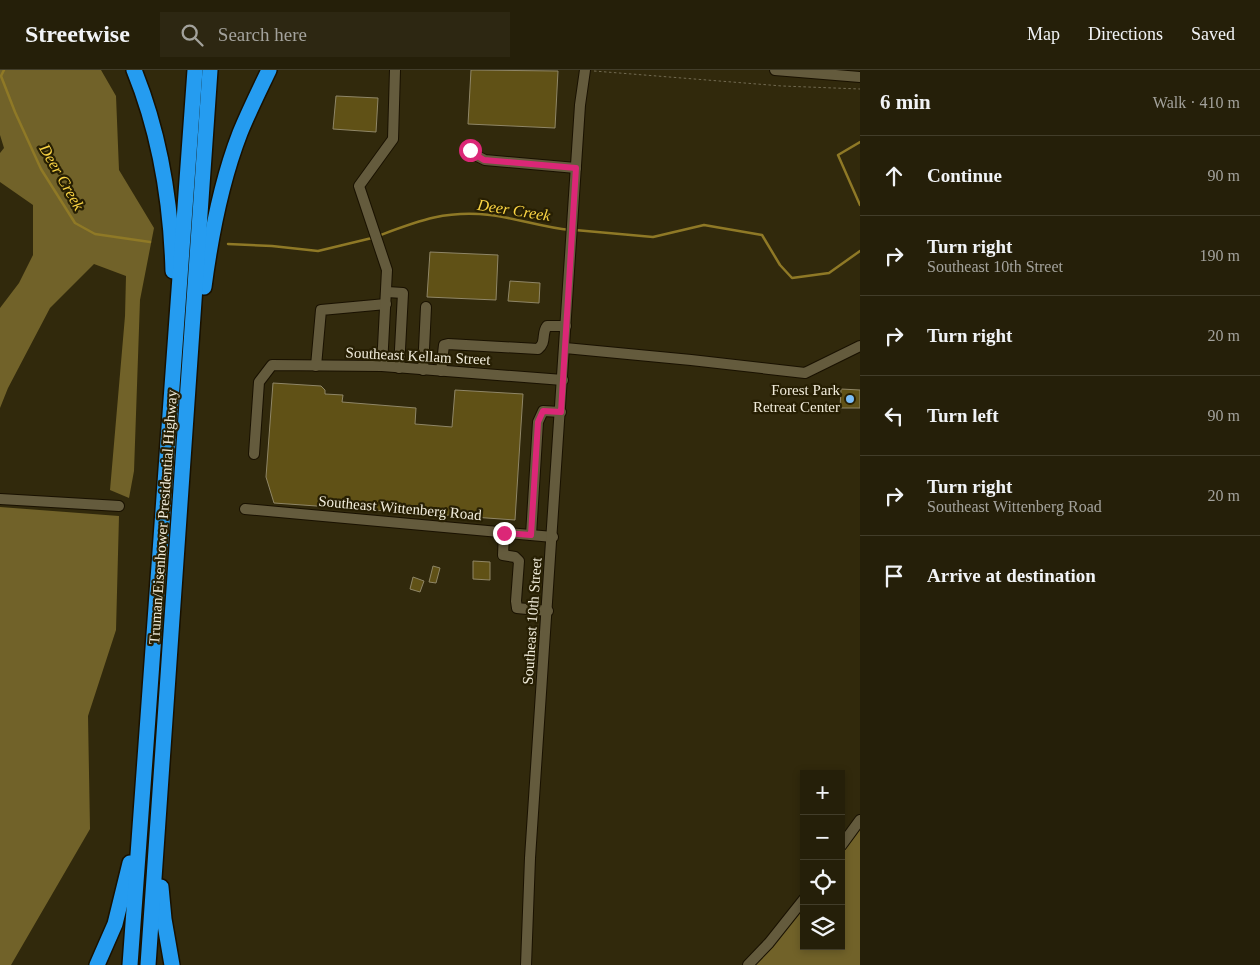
<!DOCTYPE html>
<html lang="en">
<head>
<meta charset="utf-8">
<style>
  body { margin:0; font-family:"Times New Roman",serif; background:#2d2712; color:#f1f3f6 }
  .controls { position:absolute; right:15px; bottom:15px; display:grid; overflow:hidden; border-radius:0px; box-shadow:0 2px 8px #0003 }
  .controls button { width:45px; height:45px; display:grid; place-items:center; padding:0; border:0; border-bottom:1px solid #423d2a; background:#251f09; color:#f1f3f6; font:25px sans-serif }
  .stop { position:absolute; width:15px; height:15px; margin:-11px; border:4px solid #db2777; border-radius:50%; background:#fff }
  .stop.end { background:#db2777; border-color:#fff; box-shadow:0 1px 5px #0008 }
  .list { margin:0; padding:0; list-style:none }
  h2 { display:flex; justify-content:space-between; align-items:center; height:65px; margin:0; padding:0 20px; font-size:21px }
  h2 small { font-size:16px; font-weight:400; color:#a3a29c }
  .list li { display:grid; grid-template-columns:32px 1fr auto; gap:15px; align-items:center; box-sizing:border-box; height:80px; padding:0 20px; border-top:1px solid #423d2a }
  .list b { display:block; font-size:19px; white-space:nowrap }
  .list p { margin:0; font-size:16px; white-space:nowrap; color:#a3a29c }
  .list em { font-size:16px; font-style:normal; color:#a3a29c }
  .icon { flex:none; width:28px; height:28px; fill:none; stroke:currentColor; stroke-width:2; stroke-linecap:round; stroke-linejoin:round }
  .map { position:relative; flex:none; width:860px; height:895px; overflow:hidden }
  header { display:flex; align-items:center; gap:30px; box-sizing:border-box; height:70px; padding:0 25px; background:#251f09; border-bottom:1px solid #423d2a }
  header strong { font-size:24px }
  nav { display:flex; gap:28px; margin-inline-start:auto; font-size:18px }
  .search { width:350px; height:45px; background:#2d2712; display:flex; align-items:center; gap:12px; box-sizing:border-box; padding:0 18px; border-radius:0px; color:#a3a29c; font-size:19px }
  main { display:flex }
  aside { flex:1; background:#251f09 }
  .map>svg:first-child { display:block }
  .forest { fill:#716229 }
  .lines { fill:none; stroke-linecap:round; stroke-linejoin:round }
  .stream { stroke:#8f7926; stroke-width:2.5 }
  .building { fill:#605116; stroke:#8f8667 }
  .minor-casing { stroke:#191100; stroke-width:12 }
  .highway-casing { stroke:#191100; stroke-width:18 }
  .path { stroke:#716a51; stroke-width:1; stroke-dasharray:2.5 2.5; stroke-linecap:butt }
  .minor { stroke:#645b3d; stroke-width:10 }
  .highway { stroke:#259cf0; stroke-width:15 }
  .route { stroke:#db2777; stroke-width:6 }
  .poi-dot { fill:#7bbef8; stroke:#271f03; stroke-width:2 }
  .labels { text-anchor:middle; dominant-baseline:central; stroke-width:4.5; stroke-linejoin:round; paint-order:stroke }
  .street-label { font-size:15px; fill:#f1ecdb; stroke:#271f03 }
  .poi-label { font-size:15px; fill:#f1ecdb; stroke:#271f03; text-anchor:end }
  .water-label { font-size:16px; font-style:italic; fill:#fbd544; stroke:#271f03 }
</style>
</head>
<body>
<header>
<strong>Streetwise</strong>
<div class="search"><svg class="icon" aria-label="search" viewBox="0 0 24 24"><circle cx="10" cy="10" r="6"/><path d="M15 15l6 6"/></svg>Search here</div>
<nav><a>Map</a><a>Directions</a><a>Saved</a></nav>
</header>
<main>
<div class="map">
<svg width="860" height="895" viewBox="0 0 860 895">
  <rect width="100%" height="100%" fill="#31290c"/>
  <g class="forest">
    <path d="M0,0H101L116,26L119,100L154,158L140,230L134,401L129,428L110,420L125,246L126,206L94,194L50,238L8,318L0,338V238L19,213L33,185V135L0,112V83L4,78L0,65Z"/>
    <path d="M0,437L119,446L116,560L88,646L90,759L11,895H0Z"/>
    <path d="M860,750V895H748L804,829V876H841V777Z"/>
  </g>
  <g class="lines">
    <g class="stream">
      <path d="M4,0L1,6L15,42L41,99L75,153L95,164L150,172"/>
      <path d="M860,72L838,85L860,135"/>
      <path d="M575,160L653,167L704,155L762,165L780,195L792,208L829,203L860,181"/>
      <path d="M378,166C418,151 445,140 490,145C516,148 542,157 570,160"/>
      <path d="M228,174L272,176L318,181L372,168"/>
    </g>
  </g>
  <g class="building">
    <path d="M471,0L558,1L555,58L468,54Z"/>
    <path d="M336,26L378,28L376,62L333,59Z"/>
    <path d="M430,182L498,185L496,230L427,227Z"/>
    <path d="M510,211L540,213L539,233L508,231Z"/>
    <path d="M273,313L321,316L325,320V324L343,325L342,332L416,338L415,354L452,357L455,320L523,324L515,450L274,433L266,407Z"/>
    <path d="M841,319L860,320V338H840Z"/>
    <path d="M473,491L490,492V510L473,509Z"/>
    <path d="M433,496L440,498L436,513L429,512Z"/>
    <path d="M413,507L424,511L420,522L410,519Z"/>
  </g>
  <g class="lines">
    <g class="minor-casing">
      <g id="minor">
        <path d="M775,0L860,7"/>
        <path d="M470,80L475,85L485,90L576,98"/>
        <path d="M387,222L403,223L399,298"/>
        <path d="M565,278L691,290L805,303L860,276"/>
        <path d="M316,296L321,240L386,234"/>
        <path d="M382,296L387,200L359,116L393,69L395,0"/>
        <path d="M423,300L426,237"/>
        <path d="M441,301L444,275L448,274L538,279C547,272 541,264 547,256H566"/>
        <path d="M254,384L259,312L272,295L382,296L563,310"/>
        <path d="M0,429L119,436"/>
        <path d="M245,439L553,467"/>
        <path d="M504,463L503,485L515,487L519,491L516,531L517,538L548,541"/>
        <path d="M531,465L538,352L543,341L561,342"/>
        <path d="M841,776L860,750"/>
        <path d="M526,895L530,788L580,35L585,0"/>
        <path d="M748,895L769,873L804,829"/>
      </g>
    </g>
    <g class="highway-casing">
      <g id="highway">
        <path d="M134,0C160,64 171,133 173,201"/>
        <path d="M204,217C211,164 221,112 240,63C249,41 259,21 269,0"/>
        <path d="M161,817L164,849L172,895"/>
        <path d="M97,895L115,854L130,793"/>
        <path d="M130,895L195,0"/>
        <path d="M148,895L210,0"/>
      </g>
    </g>
    <path class="path" d="M594,1L782,16L860,19"/>
    <use href="#minor" class="minor"/>
    <use href="#highway" class="highway"/>
  </g>
  <g class="lines">
    <path class="route" d="M470,80L476,85L484,90L576,98L561,342L543,341L538,352L531,465L504,463"/>
  </g>
  <circle class="poi-dot" cx="850" cy="329" r="5"/>
  <g class="labels">
    <g class="street-label">
      <text transform="translate(418 286) rotate(3)">Southeast Kellam Street</text>
      <text transform="translate(400 438) rotate(5)">Southeast Wittenberg Road</text>
      <text transform="translate(163 447) rotate(-86)">Truman/Eisenhower Presidential Highway</text>
      <text transform="translate(532 551) rotate(-86)">Southeast 10th Street</text>
    </g>
    <g class="poi-label">
      <text x="840" y="320">Forest Park<tspan x="840" dy="17">Retreat Center</tspan></text>
    </g>
    <g class="water-label">
      <text transform="translate(62 107) rotate(60)">Deer Creek</text>
      <text transform="translate(514 140) rotate(9)">Deer Creek</text>
    </g>
  </g>
</svg>
<div class="controls">
<button>+</button>
<button>−</button>
<button><svg class="icon" aria-label="locate" viewBox="0 0 24 24"><circle cx="12" cy="12" r="6"/><path d="M12 2v4M12 18v4M2 12h4M18 12h4"/></svg></button>
<button><svg class="icon" aria-label="layers" viewBox="0 0 24 24"><path d="M12 4l9 5-9 5-9-5zM3 14l9 5 9-5"/></svg></button>
</div>
<div class="stop" style="left:470px;top:80px"></div>
<div class="stop end" style="left:504px;top:463px"></div>
</div>
<aside>
<h2>6 min<small>Walk · 410 m</small></h2>
<ul class="list">
<li><svg class="icon" aria-label="ahead" viewBox="0 0 24 24"><path d="M12 20V5M6 11l6-6 6 6"/></svg><div><b>Continue</b></div><em>90 m</em></li>
<li><svg class="icon" aria-label="right" viewBox="0 0 24 24"><path d="M7 20v-9h11M14 6l5 5-5 5"/></svg><div><b>Turn right</b><p>Southeast 10th Street</p></div><em>190 m</em></li>
<li><svg class="icon" aria-label="right" viewBox="0 0 24 24"><path d="M7 20v-9h11M14 6l5 5-5 5"/></svg><div><b>Turn right</b></div><em>20 m</em></li>
<li><svg class="icon" aria-label="left" viewBox="0 0 24 24"><path d="M17 20v-9H6M10 6l-5 5 5 5"/></svg><div><b>Turn left</b></div><em>90 m</em></li>
<li><svg class="icon" aria-label="right" viewBox="0 0 24 24"><path d="M7 20v-9h11M14 6l5 5-5 5"/></svg><div><b>Turn right</b><p>Southeast Wittenberg Road</p></div><em>20 m</em></li>
<li><svg class="icon" aria-label="arrive" viewBox="0 0 24 24"><path d="M6 21V4h12l-3 4 3 4H6"/></svg><div><b>Arrive at destination</b></div></li>
</ul>
</aside>
</main>
</body>
</html>
